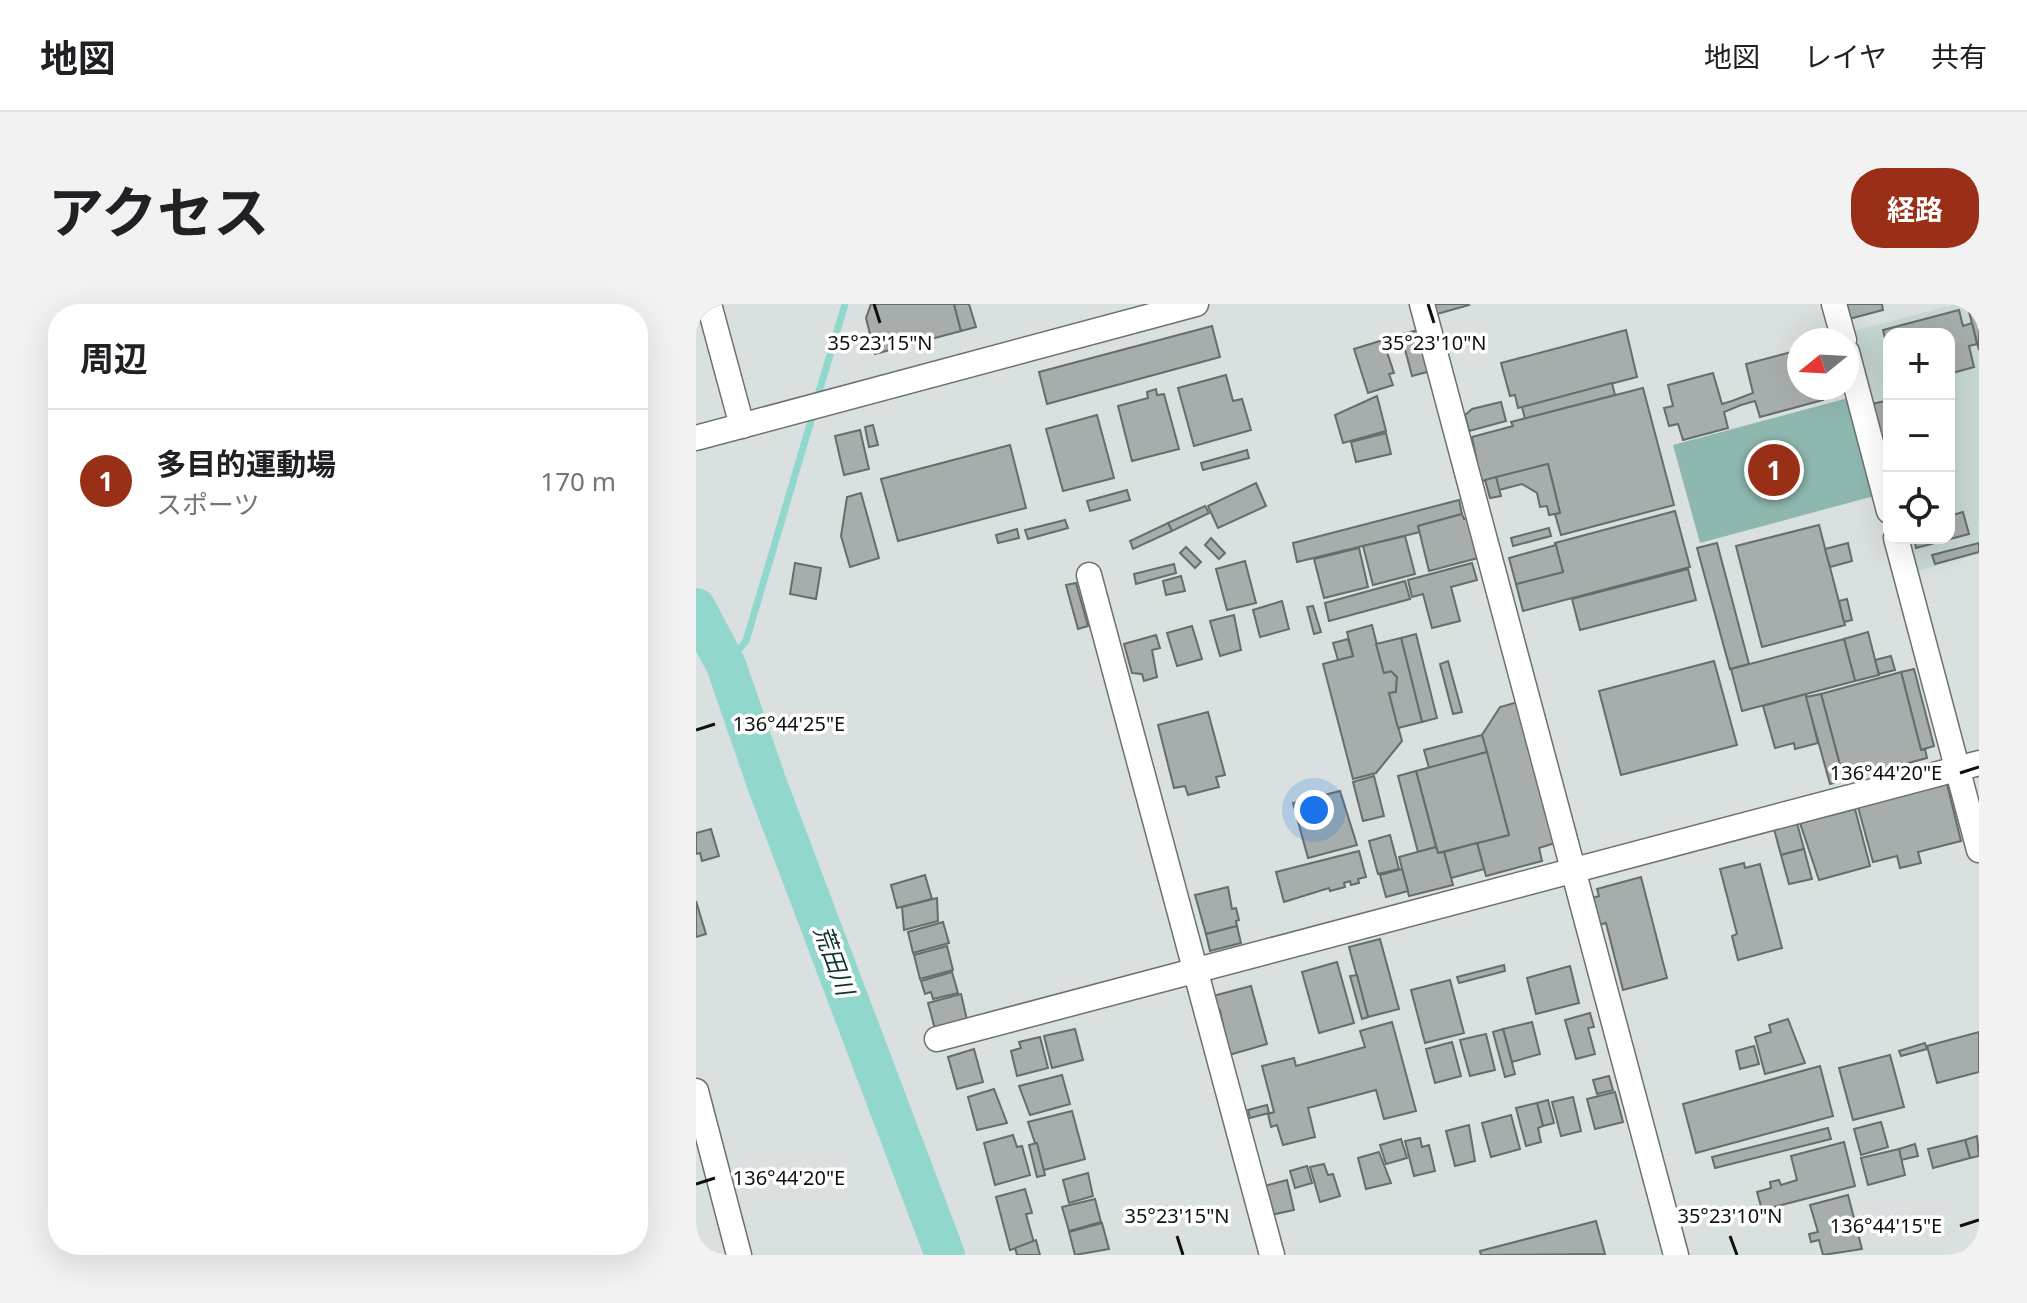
<!DOCTYPE html>
<html lang="ja">
<head>
<meta charset="utf-8">
<style>
  body { margin:0; font-family:"Noto Sans","Noto Sans JP",sans-serif; background:#f2f2f2; color:#202124 }
  .controls { position:absolute; right:24px; top:24px; display:grid; overflow:hidden; border-radius:16px; box-shadow:0 8px 32px #0002 }
  .controls button { width:72px; height:72px; display:grid; place-items:center; padding:0; border:0; border-bottom:2px solid #e0e0e0; background:#fff; color:#202124; font:40px sans-serif }
  .compass { position:absolute; left:1091px; top:24px; width:72px; height:72px; border-radius:50%; background:#fff; box-shadow:0 8px 32px #0002; rotate:252deg }
  .you { position:absolute; left:618px; top:506px; width:28px; height:28px; margin:-20px; border:6px solid #fff; border-radius:50%; background:#1a73e8; box-shadow:0 0 0 12px #1a73e833 }
  .badge { display:grid; place-items:center; width:52px; height:52px; border-radius:50%; background:#982f16; color:#fff; font-size:26px; font-weight:700 }
  .pin { position:absolute; translate:-50% -50%; border:4px solid #fff; box-shadow:0 2px 8px #0006 }
  .list { margin:0; padding:0; list-style:none }
  h2 { display:flex; justify-content:space-between; align-items:center; height:104px; margin:0; padding:0 32px; font-size:34px }
  h2 small { font-size:26px; font-weight:400; color:#757577 }
  .list li { display:grid; grid-template-columns:52px 1fr auto; gap:24px; align-items:center; box-sizing:border-box; height:144px; padding:0 32px; border-top:2px solid #e0e0e0 }
  .list b { display:block; font-size:30px; white-space:nowrap }
  .list p { margin:0; font-size:26px; white-space:nowrap; color:#757577 }
  .list em { font-size:26px; font-style:normal; color:#757577 }
  .icon { flex:none; width:44px; height:44px; fill:none; stroke:currentColor; stroke-width:2; stroke-linecap:round; stroke-linejoin:round }
  .map { position:relative; flex:none; width:1283px; height:951px; overflow:hidden; border-radius:32px }
  header { display:flex; align-items:center; gap:48px; box-sizing:border-box; height:112px; padding:0 40px; background:#fff; border-bottom:2px solid #e0e0e0 }
  header strong { font-size:38px }
  nav { display:flex; gap:44px; margin-inline-start:auto; font-size:28px }
  .intro { display:flex; align-items:center; justify-content:space-between; box-sizing:border-box; height:192px; padding:0 48px }
  h1 { margin:0; font-size:56px }
  .button { padding:20px 36px; border-radius:32px; background:#982f16; color:#fff; font-size:28px; font-weight:700 }
  main { display:flex; gap:48px; padding:0 48px }
  aside { flex:1; background:#fff; border-radius:32px; box-shadow:0 8px 32px #0002 }
  .map>svg:first-child { display:block }
  .built { fill:#c7d8d5 }
  .green { fill:#8eb7b0 }
  .lines { fill:none; stroke-linecap:round; stroke-linejoin:round }
  .stream { stroke:#91d7cc; stroke-width:7 }
  .river { stroke:#91d7cc; stroke-width:40 }
  .building { fill:#a6adac; stroke:#666d6c; stroke-width:2 }
  .minor-casing { stroke:#6b7271; stroke-width:27 }
  .minor { stroke:#fff; stroke-width:24 }
  .ticks { fill:none; stroke:#0e1010; stroke-width:3 }
  .labels { text-anchor:middle; dominant-baseline:central; stroke-width:7; stroke-linejoin:round; paint-order:stroke }
  .water-label { font-size:24px; font-style:italic; fill:#11332f; stroke:#fff }
  .ticks-label { font-size:20px; text-anchor:middle; fill:#0e1010; stroke:#fff; stroke-width:7; stroke-linejoin:round; paint-order:stroke }
</style>
</head>
<body>
<header>
<strong>地図</strong>
<nav><a>地図</a><a>レイヤ</a><a>共有</a></nav>
</header>
<div class="intro"><h1>アクセス</h1><a class="button">経路</a></div>
<main>
<aside>
<h2>周辺<small></small></h2>
<ul class="list">
<li><span class="badge">1</span><div><b>多目的運動場</b><p>スポーツ</p></div><em>170 m</em></li>
</ul>
</aside>
<div class="map">
<svg width="1283" height="951" viewBox="0 0 1283 951">
  <rect width="100%" height="100%" fill="#d9e0df"/>
  <path class="built" d="M1261,0H1283V250L1216,268L1207,234H1253V30H1193V179L1154,28Z"/>
  <path class="green" d="M1152,94L1178,192L1004,239L977,141Z"/>
  <g class="lines">
    <g class="stream">
      <path d="M120,98L149,0"/>
      <path d="M30,361L50,337L117,110"/>
    </g>
    <path class="river" d="M0,304L30,361L71,480L249,951"/>
  </g>
  <g class="building">
    <path d="M175,0H258L265,27L179,50L170,14Z"/>
    <path d="M258,0H273L280,23L265,27Z"/>
    <path d="M738,0H772L773,1L741,10Z"/>
    <path d="M1148,0H1186L1187,6L1153,15Z"/>
    <path d="M1283,1V46L1272,4Z"/>
    <path d="M1263,6L1267,22L1276,19L1281,40L1273,42L1278,63L1253,70V30H1193V50L1187,26Z"/>
    <path d="M516,22L524,53L351,100L343,68Z"/>
    <path d="M723,26L735,67L716,72L705,30Z"/>
    <path d="M930,26L941,73L822,104L819,91L814,92L805,59Z"/>
    <path d="M687,36L698,69L693,70L697,81L672,89L658,45Z"/>
    <path d="M1103,46V84H1124L1127,96L1064,113L1059,97L1045,101L1028,108L1032,124L987,136L982,120L973,122L968,104L977,102L972,81L1017,69L1026,100L1036,97L1057,89L1050,60Z"/>
    <path d="M530,71L537,97L546,95L555,126L498,142L482,84Z"/>
    <path d="M916,79L919,91L829,115L826,103Z"/>
    <path d="M947,84L978,201L865,231L859,210L864,209L852,160L787,177L784,173L776,133L817,122L815,118Z"/>
    <path d="M460,85L461,91L468,90L483,145L436,157L422,102L452,94L451,88Z"/>
    <path d="M681,92L690,127L647,139L639,111Z"/>
    <path d="M1193,96V149L1189,150L1176,100Z"/>
    <path d="M805,98L810,117L773,127L769,111L776,105Z"/>
    <path d="M401,111L418,174L367,187L350,125Z"/>
    <path d="M177,121L182,141L173,143L169,123Z"/>
    <path d="M164,126L173,165L148,171L139,132Z"/>
    <path d="M690,129L695,150L660,158L655,138Z"/>
    <path d="M314,141L330,204L202,237L185,175Z"/>
    <path d="M551,146L553,154L507,166L505,159Z"/>
    <path d="M852,160L864,209L853,211L851,202L844,203L841,189L826,180L803,186L800,173Z"/>
    <path d="M800,173L805,192L794,194L789,176Z"/>
    <path d="M560,179L570,202L522,224L512,202Z"/>
    <path d="M431,186L434,196L394,207L391,197Z"/>
    <path d="M165,189L183,254L154,263L145,232L151,193Z"/>
    <path d="M763,196L766,210L722,222L724,228L601,258L597,239Z"/>
    <path d="M509,202L513,209L476,227L472,219Z"/>
    <path d="M979,207L994,263L827,307L820,280L867,268L859,239Z"/>
    <path d="M1267,208L1273,230L1220,244L1218,234H1253V212Z"/>
    <path d="M766,210L768,215L771,214L782,254L733,267L722,222Z"/>
    <path d="M369,216L372,224L332,235L329,226Z"/>
    <path d="M472,219L476,227L437,245L434,237Z"/>
    <path d="M1123,221L1149,321L1066,343L1040,242Z"/>
    <path d="M853,224L855,232L817,242L815,234Z"/>
    <path d="M321,225L323,234L302,239L300,231Z"/>
    <path d="M709,232L719,270L677,281L667,242Z"/>
    <path d="M515,234L529,249L523,255L509,241Z"/>
    <path d="M1021,239L1053,360L1034,365L1001,244Z"/>
    <path d="M1152,239L1156,257L1134,263L1129,245Z"/>
    <path d="M1283,239V248L1239,260L1236,251Z"/>
    <path d="M860,241L867,268L820,280L813,254Z"/>
    <path d="M490,243L505,258L499,264L484,249Z"/>
    <path d="M663,244L672,283L628,294L618,255Z"/>
    <path d="M549,257L560,299L531,306L520,265Z"/>
    <path d="M99,259L125,264L120,295L94,290Z"/>
    <path d="M776,259L781,276L755,283L764,317L736,324L727,290L716,293L712,276Z"/>
    <path d="M478,260L480,269L440,280L438,270Z"/>
    <path d="M992,265L1000,296L884,326L876,295Z"/>
    <path d="M485,272L489,287L470,291L467,277Z"/>
    <path d="M709,277L714,295L633,317L629,299Z"/>
    <path d="M380,279L392,322L382,325L370,281Z"/>
    <path d="M1151,295L1156,316L1148,318L1143,297Z"/>
    <path d="M586,297L593,325L564,333L557,306Z"/>
    <path d="M617,302L625,328L618,330L611,303Z"/>
    <path d="M538,311L545,346L524,352L514,317Z"/>
    <path d="M676,321L688,369L695,367L701,373L700,388L693,389L706,437L680,469L657,475L627,360L657,352L651,328Z"/>
    <path d="M496,322L506,355L481,362L471,329Z"/>
    <path d="M1172,328L1183,371L1159,377L1148,335Z"/>
    <path d="M720,330L741,414L726,418L705,334Z"/>
    <path d="M460,331L464,344L456,346L461,373L448,377L446,370L436,369L428,340Z"/>
    <path d="M705,334L726,418L702,424L693,389L700,388L701,373L695,367L688,369L680,340Z"/>
    <path d="M652,335L657,352L642,356L637,339Z"/>
    <path d="M1148,335L1159,377L1046,407L1035,365Z"/>
    <path d="M1195,352L1199,366L1183,370L1179,356Z"/>
    <path d="M752,357L766,408L757,410L744,360Z"/>
    <path d="M1018,357L1041,441L925,471L903,387Z"/>
    <path d="M1218,365L1238,442L1225,446L1205,368Z"/>
    <path d="M1205,368L1225,446L1229,445L1231,454L1148,476L1125,390Z"/>
    <path d="M1110,390L1122,439L1099,445L1098,439L1079,444L1067,402Z"/>
    <path d="M1125,390L1148,476L1134,480L1110,393Z"/>
    <path d="M822,398L859,539L843,544L846,557L790,572L781,539L813,531L786,431L804,403Z"/>
    <path d="M512,408L529,471L520,473L523,483L492,491L489,482L478,484L462,421Z"/>
    <path d="M786,431L791,448L733,464L728,446Z"/>
    <path d="M791,448L813,531L742,549L720,467Z"/>
    <path d="M720,467L740,543L722,548L702,472Z"/>
    <path d="M678,472L688,512L667,517L657,478Z"/>
    <path d="M1251,480L1265,537L1222,548L1225,559L1204,564L1201,552L1177,558L1162,503Z"/>
    <path d="M644,487L661,541L612,554L597,499Z"/>
    <path d="M1159,505L1174,562L1123,576L1104,519Z"/>
    <path d="M1101,519L1108,545L1085,551L1078,525Z"/>
    <path d="M15,525L23,552L6,557L4,549L0,550V529Z"/>
    <path d="M694,531L703,565L682,570L673,537Z"/>
    <path d="M781,539L788,565L755,574L748,548Z"/>
    <path d="M740,543L742,549L748,548L757,581L713,592L703,553Z"/>
    <path d="M1108,545L1116,575L1093,580L1085,551Z"/>
    <path d="M663,547L670,573L662,575L663,579L655,581L654,577L648,579L649,583L634,587L633,584L588,598L580,568Z"/>
    <path d="M1048,559L1049,564L1064,560L1086,644L1042,656L1036,632L1041,630L1024,565Z"/>
    <path d="M706,565L712,587L690,593L684,571Z"/>
    <path d="M229,571L236,595L201,604L195,581Z"/>
    <path d="M945,573L971,674L927,686L910,619L903,621L896,594L903,592L901,585Z"/>
    <path d="M532,583L536,605L540,604L543,616L540,617L541,622L510,630L499,591Z"/>
    <path d="M241,594L242,617L208,626L206,603Z"/>
    <path d="M0,597L10,630L0,633Z"/>
    <path d="M247,618L253,639L217,649L212,628Z"/>
    <path d="M541,622L545,639L514,647L510,630Z"/>
    <path d="M684,635L703,705L672,713L653,643Z"/>
    <path d="M251,642L257,666L224,675L218,651Z"/>
    <path d="M641,658L658,719L623,729L606,668Z"/>
    <path d="M808,661L809,667L763,679L761,673Z"/>
    <path d="M874,662L883,699L840,710L831,674Z"/>
    <path d="M256,668L262,689L237,695L235,688L229,690L225,677Z"/>
    <path d="M661,671L672,713L666,715L654,672Z"/>
    <path d="M754,676L768,729L729,739L715,686Z"/>
    <path d="M555,682L571,740L533,751L524,706L521,707L517,692Z"/>
    <path d="M265,690L271,716L239,725L232,699Z"/>
    <path d="M894,709L898,723L892,724L899,750L880,755L869,716Z"/>
    <path d="M1092,715L1109,759L1069,770L1059,733L1075,728L1073,721Z"/>
    <path d="M696,718L720,807L688,815L680,786L612,804L619,833L587,841L581,821L575,823L572,810L578,808L566,762L598,754L600,762L669,743L664,727Z"/>
    <path d="M836,718L844,750L816,758L807,725Z"/>
    <path d="M379,725L387,756L356,764L348,732Z"/>
    <path d="M807,725L819,770L809,773L797,728Z"/>
    <path d="M1283,728V768L1241,779L1231,742Z"/>
    <path d="M790,730L799,766L774,772L764,736Z"/>
    <path d="M344,733L352,764L321,772L315,747L325,744L323,738Z"/>
    <path d="M756,738L765,772L739,779L730,745Z"/>
    <path d="M1229,739L1231,745L1205,752L1203,747Z"/>
    <path d="M1058,742L1063,760L1044,765L1040,747Z"/>
    <path d="M278,745L287,778L261,785L252,753Z"/>
    <path d="M1194,751L1208,803L1157,816L1143,764Z"/>
    <path d="M1124,762L1137,812L1000,849L987,800Z"/>
    <path d="M366,771L374,800L334,811L323,782Z"/>
    <path d="M913,772L917,786L901,790L897,776Z"/>
    <path d="M298,785L311,819L281,826L272,793Z"/>
    <path d="M919,788L927,818L899,825L891,795Z"/>
    <path d="M877,793L885,827L865,832L856,798Z"/>
    <path d="M852,796L858,819L847,822L841,799Z"/>
    <path d="M841,799L847,822L842,824L845,838L830,842L820,804Z"/>
    <path d="M571,801L573,809L554,814L552,806Z"/>
    <path d="M376,807L389,855L348,866L332,818Z"/>
    <path d="M815,811L824,845L795,853L786,819Z"/>
    <path d="M1185,818L1192,843L1165,851L1158,825Z"/>
    <path d="M773,821L779,857L759,862L750,827Z"/>
    <path d="M1132,824L1135,835L1019,864L1016,853Z"/>
    <path d="M317,831L321,843L326,842L334,871L299,881L288,839Z"/>
    <path d="M1281,832L1283,852L1274,854L1269,836Z"/>
    <path d="M724,834L726,843L733,841L739,867L718,872L709,837Z"/>
    <path d="M705,835L711,854L690,860L684,841Z"/>
    <path d="M1269,836L1274,854L1237,864L1232,845Z"/>
    <path d="M1148,838L1159,882L1066,906L1061,888L1075,884L1074,878L1083,876L1085,881L1101,876L1095,852Z"/>
    <path d="M341,839L349,871L341,873L333,841Z"/>
    <path d="M1219,840L1222,852L1205,856L1203,845Z"/>
    <path d="M1203,845L1209,871L1172,881L1165,854Z"/>
    <path d="M683,848L695,879L670,885L662,854Z"/>
    <path d="M628,860L632,871L637,870L644,892L624,898L614,863Z"/>
    <path d="M611,862L616,879L599,884L594,867Z"/>
    <path d="M392,869L397,892L373,899L367,876Z"/>
    <path d="M591,876L598,906L575,911L568,882Z"/>
    <path d="M329,885L336,909L330,910L338,939L314,946L300,893Z"/>
    <path d="M1152,891L1166,945L1127,951L1123,936L1115,938L1113,930L1122,928L1114,901Z"/>
    <path d="M399,895L405,918L373,927L366,903Z"/>
    <path d="M900,917L909,950L785,951L784,947Z"/>
    <path d="M406,919L413,945L379,951L373,928Z"/>
    <path d="M340,936L344,951H321L319,944Z"/>
  </g>
  <g class="lines">
    <g class="minor-casing">
      <g id="minor">
        <path d="M13,0L46,122"/>
        <path d="M726,0L980,951"/>
        <path d="M1138,0L1148,36"/>
        <path d="M1151,48L1193,207"/>
        <path d="M0,134L500,0"/>
        <path d="M1200,234L1283,546"/>
        <path d="M393,271L576,951"/>
        <path d="M241,735L1283,459"/>
        <path d="M0,787L43,951"/>
      </g>
    </g>
    <use href="#minor" class="minor"/>
  </g>
  <path class="ticks" d="M178,0L184,19M732,0L738,19M0,426L19,420M1264,469L1283,463M0,880L19,874M1264,922L1283,916M481,932L487,951M1034,932L1041,951"/>
  <g class="labels">
    <g class="water-label">
      <text transform="translate(139 656) rotate(70)">荒田川</text>
    </g>
  </g>
  <g class="ticks-label">
    <text x="184" y="46">35°23'15"N</text>
    <text x="738" y="46">35°23'10"N</text>
    <text x="93" y="427">136°44'25"E</text>
    <text x="1190" y="476">136°44'20"E</text>
    <text x="93" y="881">136°44'20"E</text>
    <text x="481" y="919">35°23'15"N</text>
    <text x="1034" y="919">35°23'10"N</text>
    <text x="1190" y="929">136°44'15"E</text>
  </g>
</svg>
<div class="controls">
<button>+</button>
<button>−</button>
<button><svg class="icon" aria-label="locate" viewBox="0 0 24 24"><circle cx="12" cy="12" r="6"/><path d="M12 2v4M12 18v4M2 12h4M18 12h4"/></svg></button>
</div>
<svg class="compass" viewBox="-18 -18 36 36"><path d="M0-13l5 13h-10z" fill="#e53935"/><path d="M0 13l5-13h-10z" fill="#757577"/></svg>
<div class="you"></div>
<div class="pin badge" style="left:1078px;top:166px">1</div>
</div>
</main>
</body>
</html>
